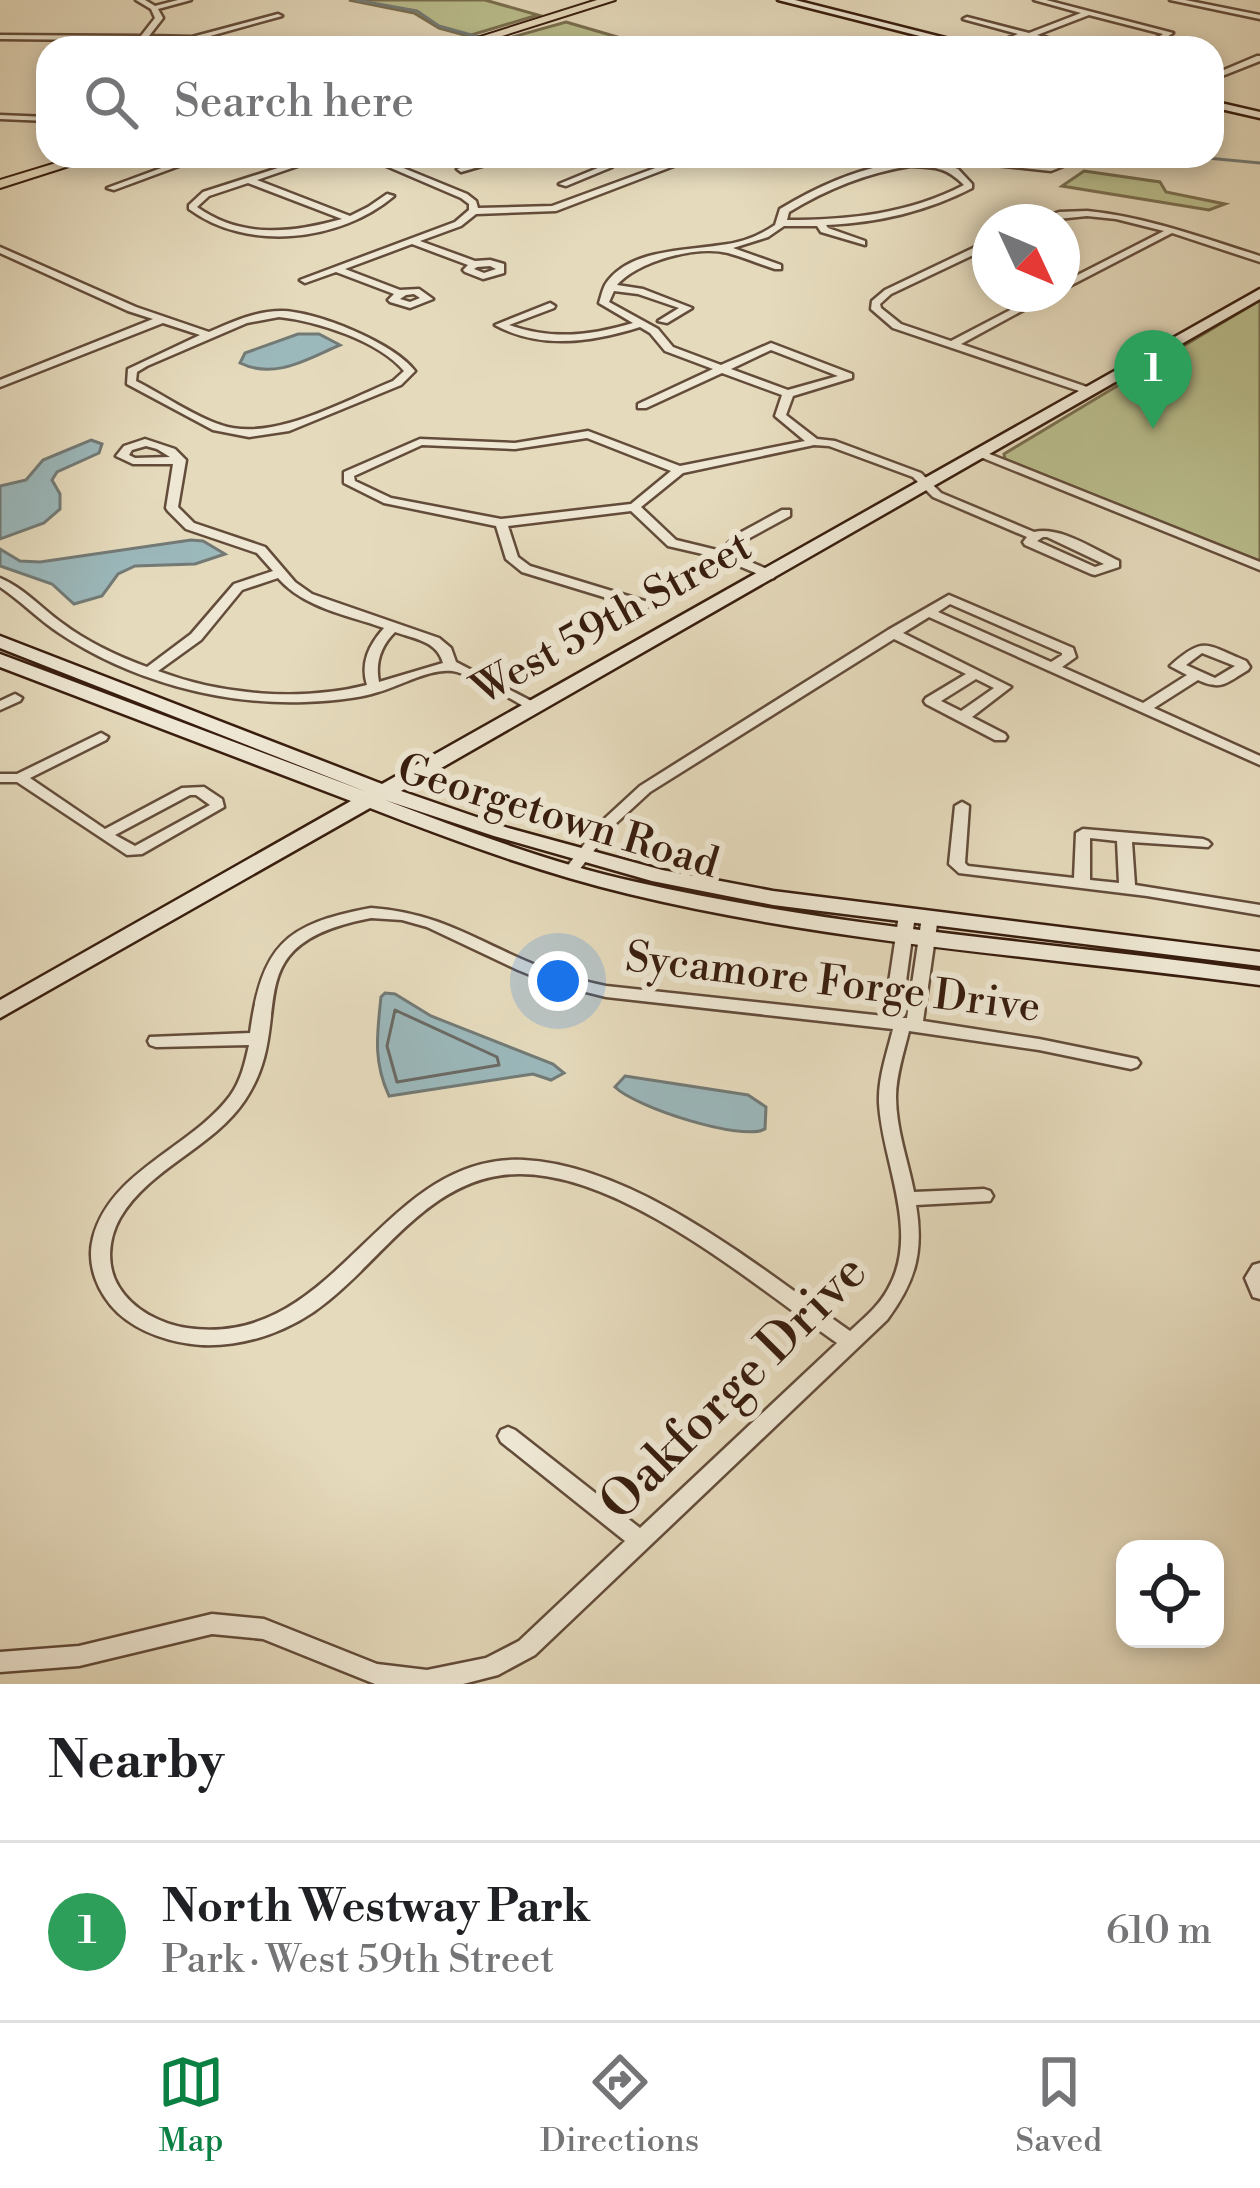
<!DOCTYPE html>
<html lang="en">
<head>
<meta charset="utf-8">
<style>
  body { margin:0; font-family:"Libre Bodoni",serif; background:#f2f2f2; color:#202124 }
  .controls { position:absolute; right:36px; bottom:36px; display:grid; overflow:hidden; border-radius:24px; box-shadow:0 6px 18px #0003 }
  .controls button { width:108px; height:108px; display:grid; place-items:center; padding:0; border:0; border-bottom:3px solid #e0e0e0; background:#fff; color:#202124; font:60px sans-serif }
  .compass { position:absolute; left:972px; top:204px; width:108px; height:108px; border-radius:50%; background:#fff; box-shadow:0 6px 18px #0003; rotate:134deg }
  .you { position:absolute; left:558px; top:981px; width:42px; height:42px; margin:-30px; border:9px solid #fff; border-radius:50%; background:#1a73e8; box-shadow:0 0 0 18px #1a73e833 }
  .badge { display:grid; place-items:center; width:78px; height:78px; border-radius:50%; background:#0b8043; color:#fff; font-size:39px; font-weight:700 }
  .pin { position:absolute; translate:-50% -99px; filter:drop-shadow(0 3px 6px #0008) }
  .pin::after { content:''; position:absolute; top:63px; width:42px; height:36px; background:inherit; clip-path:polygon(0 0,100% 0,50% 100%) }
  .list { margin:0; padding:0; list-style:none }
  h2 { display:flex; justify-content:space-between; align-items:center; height:156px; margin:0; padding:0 48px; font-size:51px }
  h2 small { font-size:39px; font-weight:400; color:#757577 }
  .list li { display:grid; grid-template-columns:78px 1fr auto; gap:36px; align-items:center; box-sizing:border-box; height:180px; padding:0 48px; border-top:3px solid #e0e0e0 }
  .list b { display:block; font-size:45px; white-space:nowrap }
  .list p { margin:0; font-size:39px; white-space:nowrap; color:#757577 }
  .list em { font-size:39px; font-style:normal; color:#757577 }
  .icon { flex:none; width:66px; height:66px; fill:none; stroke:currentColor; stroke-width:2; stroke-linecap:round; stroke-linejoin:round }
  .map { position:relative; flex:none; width:1260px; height:1684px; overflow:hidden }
  .search { position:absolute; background:#fff; box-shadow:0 6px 18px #0003; left:36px; right:36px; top:36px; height:132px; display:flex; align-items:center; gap:30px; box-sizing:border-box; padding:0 42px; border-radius:36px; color:#757577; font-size:45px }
  .sheet { height:336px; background:#fff }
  nav { display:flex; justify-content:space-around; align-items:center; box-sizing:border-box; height:168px; border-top:3px solid #e0e0e0; background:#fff; font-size:33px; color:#757577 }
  nav a { display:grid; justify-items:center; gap:6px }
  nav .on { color:#0b8043 }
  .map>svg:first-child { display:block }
  .green { fill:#babe8d; stroke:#796e4e; stroke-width:3 }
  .water { fill:#9bb8bb; stroke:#737a76; stroke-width:3 }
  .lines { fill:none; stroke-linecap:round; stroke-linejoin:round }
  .shore { stroke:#6a6a64; stroke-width:3 }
  .stream { stroke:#737a76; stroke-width:3 }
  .street-casing { stroke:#634c3a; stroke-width:5 }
  .secondary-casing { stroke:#381d0e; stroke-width:5 }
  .primary-casing { stroke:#381d0e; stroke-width:4 }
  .street { fill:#eee7d3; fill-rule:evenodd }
  .secondary { fill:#eee7d3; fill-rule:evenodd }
  .primary { fill:#e5dabc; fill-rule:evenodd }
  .labels { text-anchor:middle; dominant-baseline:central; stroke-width:12; stroke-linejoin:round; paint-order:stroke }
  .street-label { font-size:42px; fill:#381d0e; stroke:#eee7d3 }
  .near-street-label { font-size:51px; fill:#381d0e; stroke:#eee7d3 }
</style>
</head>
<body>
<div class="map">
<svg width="1260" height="1684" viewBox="0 0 1260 1684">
  <rect width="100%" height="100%" fill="#e5dabc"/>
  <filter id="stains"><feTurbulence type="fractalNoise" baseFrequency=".00167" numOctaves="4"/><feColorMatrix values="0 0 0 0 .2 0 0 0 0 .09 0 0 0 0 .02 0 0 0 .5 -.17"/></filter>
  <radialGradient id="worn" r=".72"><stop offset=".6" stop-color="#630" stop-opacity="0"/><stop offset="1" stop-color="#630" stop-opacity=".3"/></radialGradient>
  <g class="green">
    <path d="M349,0H485L538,15L468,36L439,28L414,13Z"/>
    <path d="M566,22L655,48H530L502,40Z"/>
    <path d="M1084,171L1160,182L1166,192L1225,204L1209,210L1062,186Z"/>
    <path d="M1260,300V562L1005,459L1004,454Z"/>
  </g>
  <g class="water">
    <path d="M298,334H319L340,345C307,359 275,380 240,363L245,353Z"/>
    <path d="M91,440L102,444L99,453L57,472L52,480L60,494V509L44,523L0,539V486L26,480L43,460Z"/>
    <path d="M191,540L203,541L225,554L195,564L135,566L118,574L102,596L74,604L52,584L0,566V549L20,561L40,562Z"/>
    <path d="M385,993L395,994L431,1016L553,1064L564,1073L551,1080L533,1074L389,1096C373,1061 377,1035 381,997Z"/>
    <path d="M625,1076L748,1095L766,1107L765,1129C742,1142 635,1107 615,1087Z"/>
  </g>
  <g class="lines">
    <path class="shore" d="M395,1010L497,1057L499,1065L397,1082L387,1046Z"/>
    <g class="stream">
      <path d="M356,0L417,11L439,26L500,43L606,48"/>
      <path d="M1029,156L1072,159"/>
      <path d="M1186,156L1260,163"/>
      <path d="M1088,158L1111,156"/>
    </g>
    <g class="street-casing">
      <g id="street">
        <path d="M136,0H145L155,6L178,0H191L158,9L163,18L149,36L192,37L278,14L282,16L192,41L0,39V35L141,36L155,18L151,9Z"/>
        <path d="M1034,0H1046L1173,33L1150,48H1141L1163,34L1089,15L1037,35L1083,48C1064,48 1040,35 1024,38C1009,40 999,48 984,48L1018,34L963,19L967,17L1029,33L1081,13Z"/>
        <path d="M1170,0H1185L1260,15V19Z"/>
        <path d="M1257,56H1260V61L1212,80V75Z"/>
        <path d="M0,115L48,117V121L0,119Z"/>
        <path d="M194,156H206L114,190L107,188Z"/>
        <path d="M262,156C273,156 279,161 290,162C301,164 315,156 327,156L257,180L350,216L368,207L387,194L394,196C340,242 247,252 189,209V205L203,192L284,166ZM248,183L342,219C292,233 242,239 197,207L209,196Z"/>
        <path d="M363,156H374L467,194L476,201L478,208L552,206L688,156H700L556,211L476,214L461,226L420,241L475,261L490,260L504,264V273L483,279L465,272L463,270L468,265L412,244L345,269L400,290L419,289L433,299L410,308L390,302L388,300L394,294L336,272L305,283L300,280L455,222L469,210V204L461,198ZM490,266L496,269L484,273L474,269L477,267ZM414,294L420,298L410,302L400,299L406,295Z"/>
        <path d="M503,156H517L461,172L457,169Z"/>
        <path d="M944,156L1050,165L1076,156H1088L1051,171L950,160L941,163L958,169L972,184V188C928,211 876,223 826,225L828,228L865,241V245L821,232L817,226H784L768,237L733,248L781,265V269H775C759,264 743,257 728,253C697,245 638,261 617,285L643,289L692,308L667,323L658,321L679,308L638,294L614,291L609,302L658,329L673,347L721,365L771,343L852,374V378L793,396L786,415L817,439L835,441L921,473L941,493L1034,532C1061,526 1095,550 1119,561V567L1095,575L1091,574L1025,545L1023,542L1027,537L933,497L913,477L829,446L814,445L683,473L641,507L676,540L721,551L736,535L782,510H790V516L744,541L732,554L774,572V578L770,579L720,558L668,546L631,511L508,526L518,557L530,566L648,602V608L643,609L522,572L506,559L496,526L384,503L344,483V472L420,439L515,443L588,431L680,466L805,441L775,416L782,395L722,373L646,408H638V404L713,369L665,351L650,333L640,327C592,342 541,350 495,325L550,303L555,306L554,308L509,325C552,340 590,336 633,323L599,303C601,297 602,291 605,285C628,249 684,251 721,245C740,243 759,236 775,225L780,209C813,189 849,172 887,165C906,161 926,163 944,156ZM910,166C935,167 946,167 964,185C909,214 848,220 787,220L789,212C827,189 866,173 910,166ZM771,350L838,376L788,390L731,369ZM587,438L671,471L631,504L501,519L391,498L355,481L354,476L422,445L515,449ZM1043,537H1047L1104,564L1095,567L1037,541Z"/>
        <path d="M605,165L612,167L566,186L559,184Z"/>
        <path d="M1087,211C1147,217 1203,238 1260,256V262L1172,233L1062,290V283L1164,231L1116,219L1087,216L1029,222L1059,212Z"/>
        <path d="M990,240V247L891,294L880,304L881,308L901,324L951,341L1041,294H1053L961,344L1093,389V393H1085L893,328L871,309L872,301L885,290Z"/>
        <path d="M0,247L136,307L209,332C232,322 255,311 281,311C316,311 394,343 415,371L401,385L289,431L249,437L213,430L127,384L128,369L200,335L163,323L0,387V380L153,319L128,311L0,253ZM279,317C317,321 379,341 404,371L393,381C346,400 272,443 221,425C195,417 162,394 136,381L137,372L147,366L247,323Z"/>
        <path d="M145,439L175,449L186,460L178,507L194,523L265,547L295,582L312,594L439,638L451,648L456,662L543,707L536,711L531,710C508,698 481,680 457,672C435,665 398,687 378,692C356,699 328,701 305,702C220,705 129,680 59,633C38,619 21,601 0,587V578C24,588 41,608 62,623C87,642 117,656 147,667L191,634L234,584L273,571L257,553L186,529L168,511L166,508L173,464H133L116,456L124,446ZM146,446L157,449L170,457L135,458L129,455L132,450ZM278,578C304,608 348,615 384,628C369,645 360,663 367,685C300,702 222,695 158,671L201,640L242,590ZM395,632C415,639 437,641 443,663L379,682C375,662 381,646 395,632Z"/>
        <path d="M982,451L1260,562V570L978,456V452Z"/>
        <path d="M949,595L1073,648L1076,657L1062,667L1143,703L1187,675L1170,666C1205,635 1206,645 1246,661L1250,667L1248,670C1226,683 1222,691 1198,680L1154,708L1260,756V765L929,617L903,633L1011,687L972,717L1005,734L1007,737L1005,740H995L926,704L924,701L926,698L966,674L894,639L650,792L612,827L576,874H566L563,871L566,868L602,821L640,786L888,630ZM950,604L1062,653V655L1051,662L938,612ZM1202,653L1235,666L1215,678L1186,665ZM976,679L994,688L961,711L941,701Z"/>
        <path d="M15,694L22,698L20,701L0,710V701Z"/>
        <path d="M101,733L108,737L106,740L30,778L105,829L182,788L204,787L222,799L224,807L142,854L127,855L17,782H0V774H17ZM190,795H196L210,805L135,846L115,835Z"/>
        <path d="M962,802L969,806L965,863L968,866L1074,878L1076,833L1083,829L1203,839L1208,841L1211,844L1208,847L1132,842L1135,885L1260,905V915L1147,896L959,873L949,864L955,806ZM1090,838L1117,841L1119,883L1090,880Z"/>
        <path d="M371,908C439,913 473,939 533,964C557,974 581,981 606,986L884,1016L899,915L907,910L915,915L901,1018H907L922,917L930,912L938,917L923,1021L1039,1039L1137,1059L1140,1063L1137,1067L1131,1069L1039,1050L909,1031C904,1052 896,1075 896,1097C896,1129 908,1161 914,1192L984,1189L990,1191L993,1196L990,1201L916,1205C924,1253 915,1282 887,1320L535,1655L498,1675L463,1684H375L263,1639L212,1634L79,1666L0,1672V1652L79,1646L212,1614L264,1619L377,1664L427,1670L486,1658L519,1641L625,1541L501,1442L498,1436L501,1430L508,1427L515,1430L640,1528L837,1343C754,1285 624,1174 520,1174C434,1174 388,1253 328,1301C293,1330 247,1347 201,1345C172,1343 140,1333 118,1313C98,1294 86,1265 93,1238C110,1171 191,1148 230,1096C241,1081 245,1063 249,1045L156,1047L150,1045L148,1041L150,1037L250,1033C262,946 284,924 371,908ZM371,918L402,920L427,927L518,970L550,983L606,997L893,1029C887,1053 878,1078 879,1103C882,1162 921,1232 888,1289C879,1306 864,1318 850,1331C759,1268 638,1166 524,1160C380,1153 338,1350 187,1328C161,1324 133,1310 119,1287C106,1267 108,1239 120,1218C149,1168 213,1148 245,1100C300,1018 228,945 371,918Z"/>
        <path d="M1260,1263V1299L1253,1297L1245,1278L1253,1265Z"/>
      </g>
    </g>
    <g class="secondary-casing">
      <g id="secondary">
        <path d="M778,0H795L985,48H967Z"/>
        <path d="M1212,101L1260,112V118L1212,107Z"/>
        <path d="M1260,289V299L401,791L508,828L662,870L773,891L1260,952V966L773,905L652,881L494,836L385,800C467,831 550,863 636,882C841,929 1052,942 1260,971V985C1050,957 836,944 629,894C541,873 455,841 370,808L0,1018V1000L351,801L0,667V654L367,792L0,648V636L382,784Z"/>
      </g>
    </g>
    <g class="primary-casing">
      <g id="primary">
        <path d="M597,0H615L464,48H445Z"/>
        <path d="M79,156H100L0,188V180Z"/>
      </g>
    </g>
    <use href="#street" class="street"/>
    <use href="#secondary" class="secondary"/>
    <use href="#primary" class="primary"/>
  </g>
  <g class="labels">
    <g class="street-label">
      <text transform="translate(612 619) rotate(-29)">West 59th Street</text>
      <text transform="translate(558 817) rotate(17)">Georgetown Road</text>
      <text transform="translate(833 983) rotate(7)">Sycamore Forge Drive</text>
    </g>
    <g class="near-street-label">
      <text transform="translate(734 1388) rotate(-45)">Oakforge Drive</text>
    </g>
  </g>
  <rect width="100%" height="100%" filter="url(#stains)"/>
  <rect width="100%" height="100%" fill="url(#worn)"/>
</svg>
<div class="controls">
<button><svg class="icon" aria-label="locate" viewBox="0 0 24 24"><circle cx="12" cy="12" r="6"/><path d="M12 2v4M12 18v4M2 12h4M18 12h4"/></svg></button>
</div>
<svg class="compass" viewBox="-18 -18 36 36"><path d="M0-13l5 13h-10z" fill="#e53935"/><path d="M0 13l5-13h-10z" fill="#757577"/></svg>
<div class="you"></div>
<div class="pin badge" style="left:1153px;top:429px;background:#2e9e5b">1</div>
<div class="search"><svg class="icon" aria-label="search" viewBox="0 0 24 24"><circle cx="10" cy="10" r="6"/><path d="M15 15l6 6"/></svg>Search here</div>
</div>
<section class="sheet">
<h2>Nearby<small></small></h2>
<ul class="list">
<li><span class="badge" style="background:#2e9e5b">1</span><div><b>North Westway Park</b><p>Park · West 59th Street</p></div><em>610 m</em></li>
</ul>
</section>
<nav>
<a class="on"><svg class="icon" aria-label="map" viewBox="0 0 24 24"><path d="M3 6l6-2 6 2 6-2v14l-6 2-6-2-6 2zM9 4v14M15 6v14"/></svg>Map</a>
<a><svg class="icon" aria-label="directions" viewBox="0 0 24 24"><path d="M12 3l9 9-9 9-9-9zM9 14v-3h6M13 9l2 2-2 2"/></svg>Directions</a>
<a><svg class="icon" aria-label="saved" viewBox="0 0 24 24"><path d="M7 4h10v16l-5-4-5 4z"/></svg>Saved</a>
</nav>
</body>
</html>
